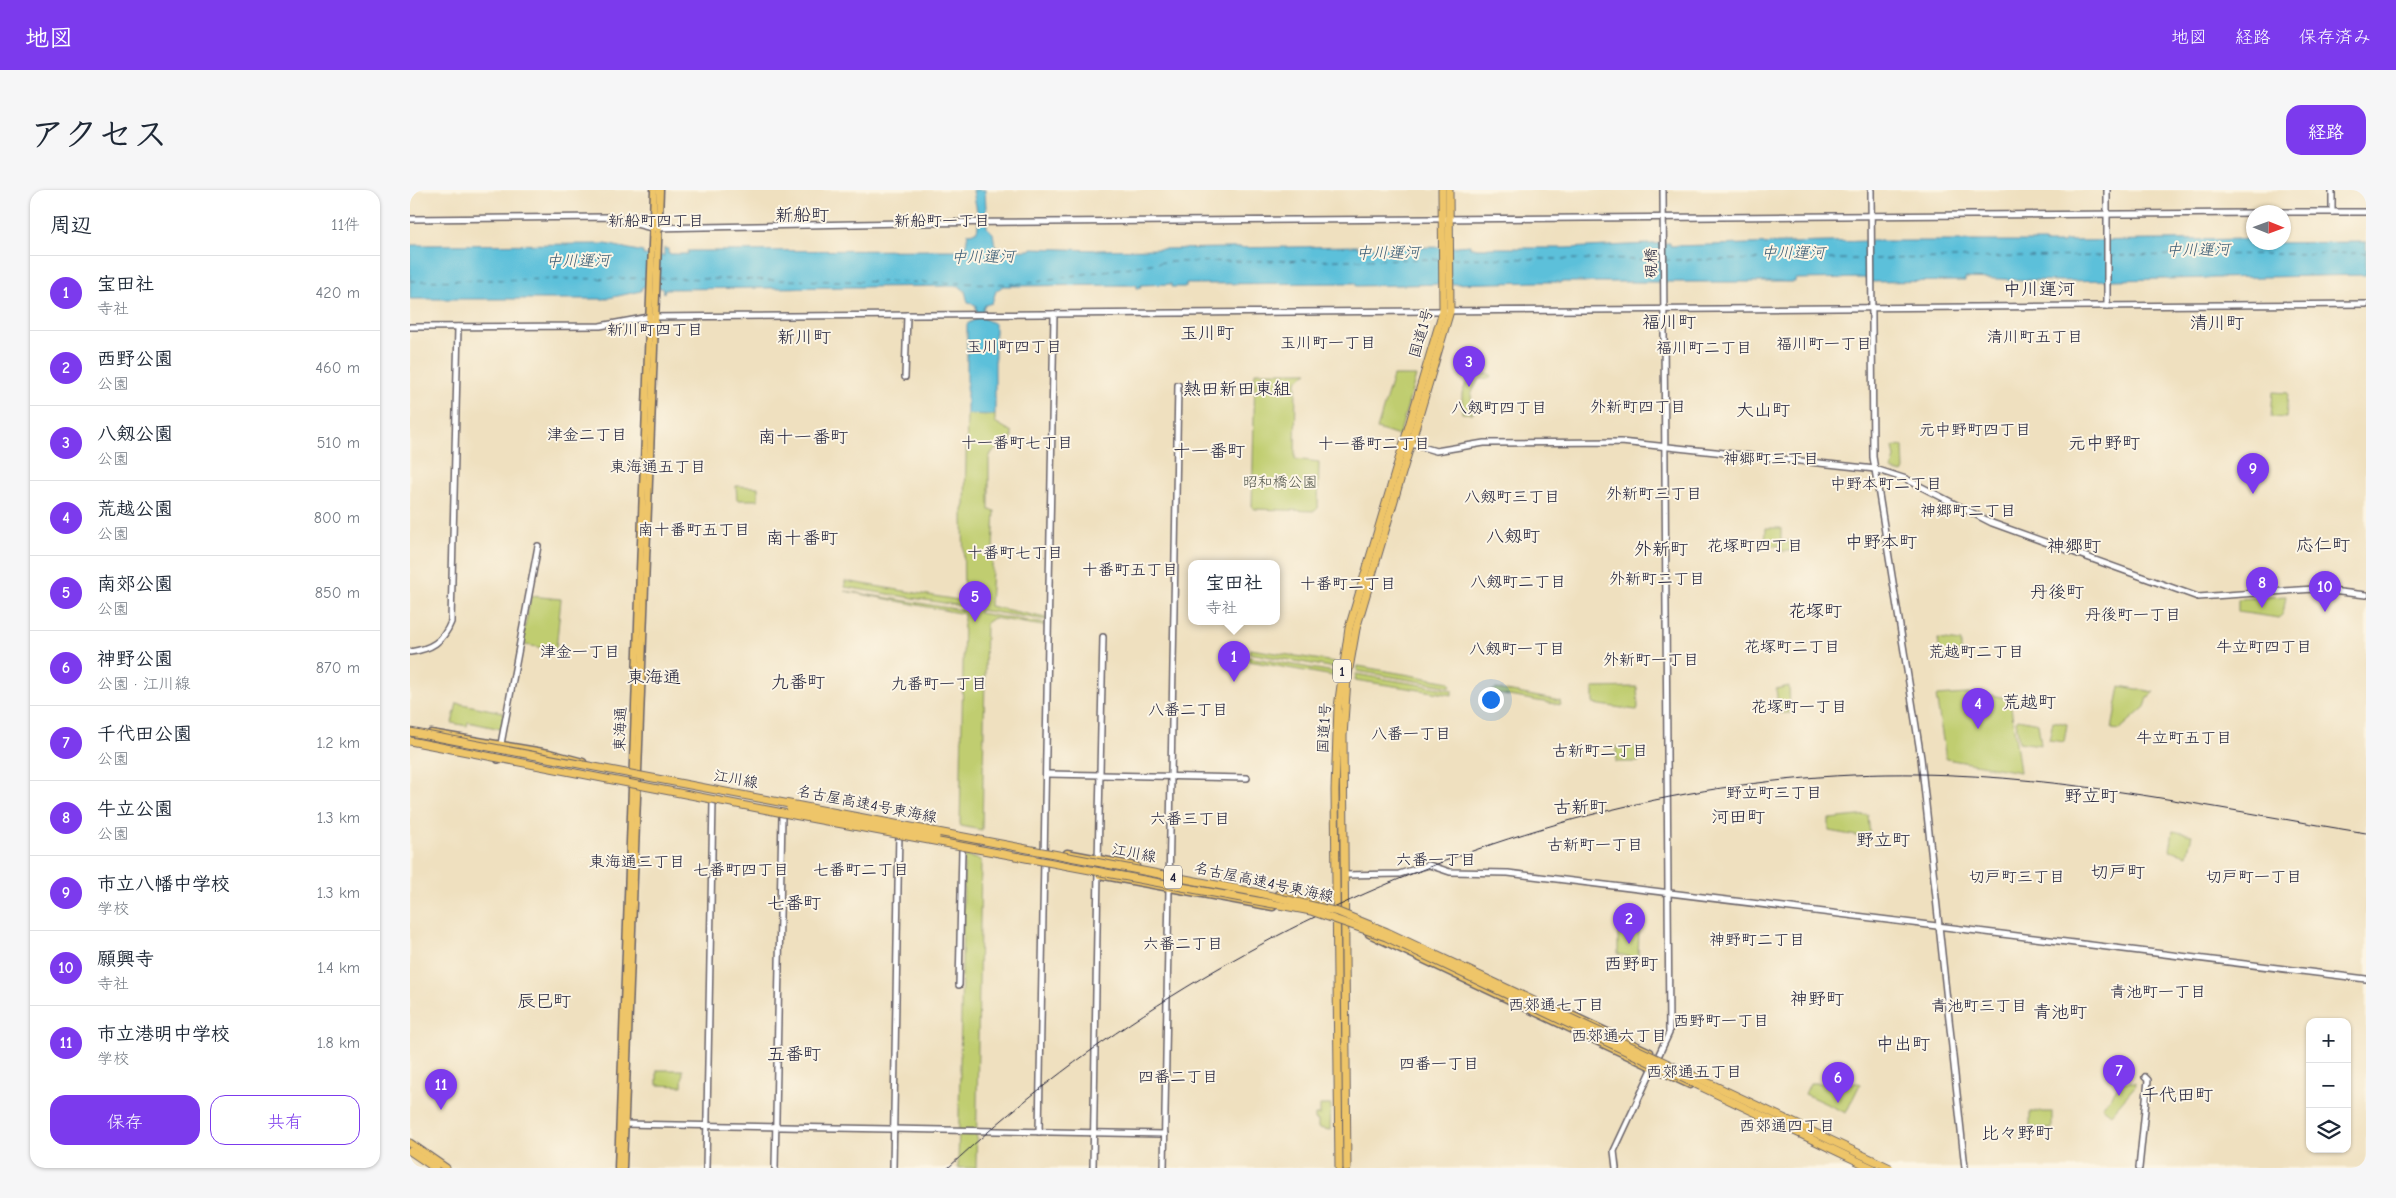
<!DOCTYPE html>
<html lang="ja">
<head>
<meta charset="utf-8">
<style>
  body { margin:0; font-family:"Comic Neue","Klee One",sans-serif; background:#f6f6f7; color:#1f2937 }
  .controls { position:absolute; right:15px; bottom:15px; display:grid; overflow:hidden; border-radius:10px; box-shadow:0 1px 4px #0004 }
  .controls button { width:45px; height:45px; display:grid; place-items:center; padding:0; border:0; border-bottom:1px solid #e0e1e3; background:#fff; color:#1f2937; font:25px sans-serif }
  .compass { position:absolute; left:1836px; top:15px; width:45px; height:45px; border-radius:50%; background:#fff; box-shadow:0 1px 4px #0004; rotate:91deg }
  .you { position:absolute; left:1080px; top:509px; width:18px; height:18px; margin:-12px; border:4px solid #fff; border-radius:50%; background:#1a73e8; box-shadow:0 0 0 8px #1a73e833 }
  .badge { display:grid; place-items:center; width:32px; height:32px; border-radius:50%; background:#7c3aed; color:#fff; font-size:16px; font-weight:700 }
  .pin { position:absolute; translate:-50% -41px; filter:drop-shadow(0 1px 2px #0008) }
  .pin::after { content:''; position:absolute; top:26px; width:18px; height:15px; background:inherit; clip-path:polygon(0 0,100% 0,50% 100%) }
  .popup { position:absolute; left:778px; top:370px; width:92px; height:65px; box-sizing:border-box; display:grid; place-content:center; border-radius:10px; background:#fff; filter:drop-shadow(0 1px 4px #0005); font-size:16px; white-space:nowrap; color:#747a83 }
  .popup b { font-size:19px; color:#1f2937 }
  .popup::after { content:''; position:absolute; left:50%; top:100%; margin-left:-10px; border:10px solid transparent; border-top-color:#fff }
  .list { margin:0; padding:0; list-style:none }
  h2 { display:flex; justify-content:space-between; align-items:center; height:65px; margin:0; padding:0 20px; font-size:21px }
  h2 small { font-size:16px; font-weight:400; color:#747a83 }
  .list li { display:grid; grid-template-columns:32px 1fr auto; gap:15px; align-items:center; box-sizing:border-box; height:75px; padding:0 20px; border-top:1px solid #e0e1e3 }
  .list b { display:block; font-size:19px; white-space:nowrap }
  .list p { margin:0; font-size:16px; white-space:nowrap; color:#747a83 }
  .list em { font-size:16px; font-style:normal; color:#747a83 }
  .actions { display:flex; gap:10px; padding:15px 20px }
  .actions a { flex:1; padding:11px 0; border:1px solid #7c3aed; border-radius:15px; text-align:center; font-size:18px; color:#7c3aed }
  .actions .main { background:#7c3aed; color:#fff }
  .icon { flex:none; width:28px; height:28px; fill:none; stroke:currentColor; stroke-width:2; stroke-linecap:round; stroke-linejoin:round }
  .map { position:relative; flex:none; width:1956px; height:978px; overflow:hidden; border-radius:15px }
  header { display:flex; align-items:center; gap:30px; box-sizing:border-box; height:70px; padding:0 25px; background:#7c3aed; color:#fff }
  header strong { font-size:24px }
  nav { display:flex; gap:28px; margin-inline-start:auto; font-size:18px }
  .intro { display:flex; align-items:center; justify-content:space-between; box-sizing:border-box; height:120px; padding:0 30px }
  h1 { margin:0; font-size:35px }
  .button { padding:12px 22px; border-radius:15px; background:#7c3aed; color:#fff; font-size:18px; font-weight:700 }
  main { display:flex; gap:30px; padding:0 30px }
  aside { flex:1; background:#fff; border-radius:15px; box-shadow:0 1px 4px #0004 }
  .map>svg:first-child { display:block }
  .green { fill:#c0cd6f; stroke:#717855 }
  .water { fill:#5cc0da; stroke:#3f718a }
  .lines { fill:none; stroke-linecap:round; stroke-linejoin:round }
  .ferry { stroke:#365973; stroke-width:1; stroke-dasharray:6 5; stroke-linecap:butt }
  .minor-casing { stroke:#6a6469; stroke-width:8 }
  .major-casing { stroke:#6a6469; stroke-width:9 }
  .highway-casing { stroke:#6a6469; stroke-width:9 }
  .minor { stroke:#fff; stroke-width:5 }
  .major { stroke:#eec569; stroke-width:6 }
  .highway { stroke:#eec569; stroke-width:7 }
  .rail { stroke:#22223b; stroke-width:1 }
  .highway-bridge-casing { stroke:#6a6469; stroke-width:9; stroke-linecap:butt }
  .highway-bridge { stroke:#eec569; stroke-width:7 }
  .labels { text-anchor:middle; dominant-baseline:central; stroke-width:4; stroke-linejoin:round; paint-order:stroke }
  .shield { fill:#fcf5e5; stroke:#63616e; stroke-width:1 }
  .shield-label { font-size:14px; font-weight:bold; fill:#22223b }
  .street-label { font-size:15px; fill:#22223b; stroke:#fcf5e5 }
  .park-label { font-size:15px; fill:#51554b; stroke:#fcf5e5 }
  .neighbourhood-label { font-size:16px; fill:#22223b; stroke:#fcf5e5 }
  .water-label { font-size:16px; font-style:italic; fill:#365973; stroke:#fcf5e5 }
  .quarter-label { font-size:18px; fill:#22223b; stroke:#fcf5e5 }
</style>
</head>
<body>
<header>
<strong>地図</strong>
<nav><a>地図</a><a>経路</a><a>保存済み</a></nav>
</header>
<div class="intro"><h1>アクセス</h1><a class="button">経路</a></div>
<main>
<aside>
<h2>周辺<small>11件</small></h2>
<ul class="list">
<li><span class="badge">1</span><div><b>宝田社</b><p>寺社</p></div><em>420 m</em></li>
<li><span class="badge">2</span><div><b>西野公園</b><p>公園</p></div><em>460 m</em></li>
<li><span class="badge">3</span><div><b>八剱公園</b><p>公園</p></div><em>510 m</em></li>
<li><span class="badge">4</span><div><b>荒越公園</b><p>公園</p></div><em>800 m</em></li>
<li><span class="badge">5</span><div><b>南郊公園</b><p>公園</p></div><em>850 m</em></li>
<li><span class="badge">6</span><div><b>神野公園</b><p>公園 · 江川線</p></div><em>870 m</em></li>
<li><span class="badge">7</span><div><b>千代田公園</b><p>公園</p></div><em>1.2 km</em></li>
<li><span class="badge">8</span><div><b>牛立公園</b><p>公園</p></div><em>1.3 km</em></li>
<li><span class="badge">9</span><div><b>市立八幡中学校</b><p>学校</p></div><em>1.3 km</em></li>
<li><span class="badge">10</span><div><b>願興寺</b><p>寺社</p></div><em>1.4 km</em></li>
<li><span class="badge">11</span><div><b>市立港明中学校</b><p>学校</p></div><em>1.8 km</em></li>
</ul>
<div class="actions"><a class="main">保存</a><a>共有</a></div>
</aside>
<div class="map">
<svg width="1956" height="978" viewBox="0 0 1956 978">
  <rect width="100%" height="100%" fill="#fcf5e5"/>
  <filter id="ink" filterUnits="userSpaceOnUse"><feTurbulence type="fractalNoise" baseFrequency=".02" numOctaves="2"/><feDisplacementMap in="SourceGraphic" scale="10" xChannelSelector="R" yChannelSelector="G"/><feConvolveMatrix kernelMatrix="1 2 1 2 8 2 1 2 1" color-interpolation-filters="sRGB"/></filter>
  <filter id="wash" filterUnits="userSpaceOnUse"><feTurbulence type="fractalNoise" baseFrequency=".0096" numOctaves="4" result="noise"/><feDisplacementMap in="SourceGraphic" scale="20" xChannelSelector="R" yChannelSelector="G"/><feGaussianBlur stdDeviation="1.12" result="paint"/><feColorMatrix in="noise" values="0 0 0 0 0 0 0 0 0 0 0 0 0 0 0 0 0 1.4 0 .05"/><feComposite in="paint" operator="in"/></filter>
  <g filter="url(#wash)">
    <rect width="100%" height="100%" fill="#efe0bf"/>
    <g class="green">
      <path d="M845,182H898L886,191L885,269L909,272L908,318L905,321L845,319L842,317Z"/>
      <path d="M1059,185L1080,184L1081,187L1069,190L1061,204L1063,223H1052V204Z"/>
      <path d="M983,186H1006L989,246L967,239Z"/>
      <path d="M1863,202L1878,203L1876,228L1861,227Z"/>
      <path d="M557,224L585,225V232L602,242V249L582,262L579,268V320L585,321L580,416L636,428L637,430L569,420V423L636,434L633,436L583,428L576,433L572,640L550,636L554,424L435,401L564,422V418L435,397V391L554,411L553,320L555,315Z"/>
      <path d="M1493,256L1494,282L1493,283L1481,280L1485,268L1483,257Z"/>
      <path d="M326,296L348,297V310H327Z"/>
      <path d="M1356,338H1371V351H1388V361H1371V356H1355Z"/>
      <path d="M121,406L151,409L146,460L115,455L112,451Z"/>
      <path d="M1876,406L1873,425L1869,428L1828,422V409Z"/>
      <path d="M1528,449L1551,452V464L1530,466Z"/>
      <path d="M840,459L925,472V478L839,463Z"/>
      <path d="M838,467L924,482L923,486L839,471Z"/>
      <path d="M948,476L1040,492L1041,497L947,481Z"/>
      <path d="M946,484L1042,500V505L945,490Z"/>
      <path d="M1379,496L1380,523H1369L1366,499Z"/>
      <path d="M1710,496L1744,502L1738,507L1735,517L1709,540L1702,539Z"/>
      <path d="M1227,497L1228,518L1226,520L1183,514V498Z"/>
      <path d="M1086,499L1150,511L1151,515L1082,503V501Z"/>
      <path d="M1572,503L1600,509L1610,582L1536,569L1526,506Z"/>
      <path d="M47,513L92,522L94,524L91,539L58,532L57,536L42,533Z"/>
      <path d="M1608,529L1628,533L1631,555L1609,552L1606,531Z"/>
      <path d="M1643,531L1657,534L1654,552L1639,550Z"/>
      <rect x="1206" y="557" width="22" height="15"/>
      <path d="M1458,625L1460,647L1458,648L1419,641V629Z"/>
      <path d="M1763,641L1782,645L1777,665L1760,660Z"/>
      <path d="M556,666L571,670L566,978H548L554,669Z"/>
      <path d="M1216,741H1229L1228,769L1208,764V743Z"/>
      <path d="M247,880H273L272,896L247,895Z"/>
      <path d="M1712,892H1725L1726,895L1701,924L1692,917Z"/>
      <path d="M1400,893H1449L1450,894L1436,923L1395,904Z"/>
      <path d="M910,915H921L920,940L908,938V931L905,930V925H910Z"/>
      <rect x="1620" y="922" width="22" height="16"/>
    </g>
    <path class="water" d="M563,0H575L577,37L583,43L585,56L593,61L621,60V58L686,60L947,56L948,58L1047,57V56L1060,55V58H1157L1260,53V56L1457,51H1635V53H1654V51L1843,49L1844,52L1856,53L1956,52V85L1652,91L1555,88V91L1458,92L1457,88L1385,89V92H1150V94L1149,92H1128L946,96L945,93L776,94V97H761V94L731,95L730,98H727V95L593,96L586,101L582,113L575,115L573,119L575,129L585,134V225L557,224V134L566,129V115L558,113L555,101L549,96L255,99L254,103L252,98L232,97L231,101L194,109H0V55L196,54L233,62V65L254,66V58L258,59V64H278V61L549,60L556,55L558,43L566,42C572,34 564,11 563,0Z"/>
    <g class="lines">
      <g class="ferry">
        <path d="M1699,66L1956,63"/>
        <path d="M1042,68L1250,70"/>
        <path d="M1464,69L1695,66"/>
        <path d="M1254,70L1460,69"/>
        <path d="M248,88L605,94L606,97L607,94L754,72L1030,69"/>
        <path d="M0,91L237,88"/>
      </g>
    </g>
  </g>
  <g filter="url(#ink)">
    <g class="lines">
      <g class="minor-casing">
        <g id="minor">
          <path d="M1461,0L1463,267L1511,568L1555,978"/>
          <path d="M1922,0V22"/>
          <path d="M1858,22H1956"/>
          <path d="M0,29L199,27L242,38L496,33L1844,23"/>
          <path d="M1697,116V0"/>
          <path d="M0,137L190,136L239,127L1956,114"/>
          <path d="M495,187L497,125"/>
          <path d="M998,253L1026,261L1074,253L1211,252L1465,279L1496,289L1582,333L1788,407L1904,399L1956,405"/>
          <path d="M0,462C21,459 33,452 41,432L48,137"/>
          <path d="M88,570L128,356"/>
          <path d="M637,584L690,585"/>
          <path d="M690,585L837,588"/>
          <path d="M688,673L693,447"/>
          <path d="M934,685L989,684L1019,675L1040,682L1098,683L1956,789"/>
          <path d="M549,795L552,659"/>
          <path d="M213,934L755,944"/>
          <path d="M629,942L644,124"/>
          <path d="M296,978L303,611"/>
          <path d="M365,978L372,625"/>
          <path d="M483,978L489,641"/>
          <path d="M683,978L688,681"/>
          <path d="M754,978L768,195"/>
          <path d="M1206,978L1204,961L1259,843L1253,0"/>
          <path d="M1729,978L1738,890L1735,887"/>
        </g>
      </g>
      <g class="major-casing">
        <g id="major">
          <path d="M21,543L139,563L173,572"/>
          <path d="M657,663L726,676"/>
          <path d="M689,685L863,717"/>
          <path d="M868,704L912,715"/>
          <path d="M959,744L1280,895"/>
          <path d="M1149,819L1240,862"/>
          <path d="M208,978L244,0"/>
          <path d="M213,978L250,0"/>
        </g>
      </g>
      <g class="highway-casing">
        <g id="highway">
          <path d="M19,552L39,555"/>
          <path d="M526,647L565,652"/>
          <path d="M0,953L36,978"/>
          <path d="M0,961L25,978"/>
          <path d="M929,978L925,600L928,517L939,438L1033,121L1032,0"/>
          <path d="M937,978L933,546L937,490L946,439L1040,121L1039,0"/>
        </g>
      </g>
      <use href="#minor" class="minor"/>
      <use href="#major" class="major"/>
      <use href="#highway" class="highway"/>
      <path class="rail" d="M538,978C792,740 1158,579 1509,584C1659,586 1808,619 1956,643"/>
      <g class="highway-bridge-casing">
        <g id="highway-bridge">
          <path d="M0,542L849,703L928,722L977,742L1480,978"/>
          <path d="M0,551L373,623L901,721L976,747L1462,978"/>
          <path d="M380,618L526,647"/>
        </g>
      </g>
      <use href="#highway-bridge" class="highway-bridge"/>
    </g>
  </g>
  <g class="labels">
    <g class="shield">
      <rect x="923" y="469.5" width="18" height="23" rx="4"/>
      <rect x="754" y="675.5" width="18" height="23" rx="4"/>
    </g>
    <g class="shield-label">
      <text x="932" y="481">1</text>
      <text x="763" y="687">4</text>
    </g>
    <g class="street-label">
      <text transform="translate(1241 73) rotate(-90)">硯橋</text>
      <text transform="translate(1011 143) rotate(-74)">国道1号</text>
      <text transform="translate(914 538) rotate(-87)">国道1号</text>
      <text transform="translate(210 539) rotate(-88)">東海通</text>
      <text transform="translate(326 589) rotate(10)">江川線</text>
      <text transform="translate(457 614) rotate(11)">名古屋高速4号東海線</text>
      <text transform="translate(724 663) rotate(11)">江川線</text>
      <text transform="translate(854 692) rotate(12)">名古屋高速4号東海線</text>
    </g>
    <g class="park-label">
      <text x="870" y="292">昭和橋公園</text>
    </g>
    <g class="neighbourhood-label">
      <text x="246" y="31">新船町四丁目</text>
      <text x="532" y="31">新船町一丁目</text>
      <text x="245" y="140">新川町四丁目</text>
      <text x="1625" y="147">清川町五丁目</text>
      <text x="918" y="153">玉川町一丁目</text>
      <text x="1414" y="154">福川町一丁目</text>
      <text x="604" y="157">玉川町四丁目</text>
      <text x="1294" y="158">福川町二丁目</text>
      <text x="1228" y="217">外新町四丁目</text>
      <text x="1089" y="218">八剱町四丁目</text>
      <text x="1565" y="240">元中野町四丁目</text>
      <text x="177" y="245">津金二丁目</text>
      <text x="607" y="253">十一番町七丁目</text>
      <text x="964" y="254">十一番町二丁目</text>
      <text x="1361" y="269">神郷町三丁目</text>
      <text x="248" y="277">東海通五丁目</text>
      <text x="1476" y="294">中野本町二丁目</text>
      <text x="1244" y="304">外新町三丁目</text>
      <text x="1102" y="307">八剱町三丁目</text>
      <text x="1558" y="321">神郷町二丁目</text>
      <text x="284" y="340">南十番町五丁目</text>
      <text x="1345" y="356">花塚町四丁目</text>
      <text x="605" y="363">十番町七丁目</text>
      <text x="720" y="380">十番町五丁目</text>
      <text x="1247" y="389">外新町二丁目</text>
      <text x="1108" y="392">八剱町二丁目</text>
      <text x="938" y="394">十番町二丁目</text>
      <text x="1723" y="425">丹後町一丁目</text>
      <text x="1382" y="457">花塚町二丁目</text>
      <text x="1854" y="457">牛立町四丁目</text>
      <text x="1107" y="459">八剱町一丁目</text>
      <text x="170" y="462">津金一丁目</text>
      <text x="1566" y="462">荒越町二丁目</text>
      <text x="1241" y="470">外新町一丁目</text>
      <text x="529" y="494">九番町一丁目</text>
      <text x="1389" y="517">花塚町一丁目</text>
      <text x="778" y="520">八番二丁目</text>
      <text x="1001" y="544">八番一丁目</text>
      <text x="1774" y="548">牛立町五丁目</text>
      <text x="1190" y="561">古新町二丁目</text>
      <text x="1364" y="603">野立町三丁目</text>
      <text x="780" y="629">六番三丁目</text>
      <text x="1185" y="655">古新町一丁目</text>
      <text x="1026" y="670">六番一丁目</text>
      <text x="227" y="672">東海通三丁目</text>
      <text x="331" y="680">七番町四丁目</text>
      <text x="451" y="680">七番町二丁目</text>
      <text x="1607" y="687">切戸町三丁目</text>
      <text x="1844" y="687">切戸町一丁目</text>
      <text x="1347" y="750">神野町二丁目</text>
      <text x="773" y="754">六番二丁目</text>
      <text x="1748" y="802">青池町一丁目</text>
      <text x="1146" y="815">西郊通七丁目</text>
      <text x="1569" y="816">青池町三丁目</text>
      <text x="1311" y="831">西野町一丁目</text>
      <text x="1209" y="846">西郊通六丁目</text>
      <text x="1029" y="874">四番一丁目</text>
      <text x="1284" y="882">西郊通五丁目</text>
      <text x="768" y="887">四番二丁目</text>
      <text x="1377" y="936">西郊通四丁目</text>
    </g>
    <g class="water-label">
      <text transform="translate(1788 60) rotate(-1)">中川運河</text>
      <text transform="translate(978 63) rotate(-1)">中川運河</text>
      <text x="1383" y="63">中川運河</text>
      <text transform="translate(573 67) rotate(-1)">中川運河</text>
      <text transform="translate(168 71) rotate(-1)">中川運河</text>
    </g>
    <g class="quarter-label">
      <text x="392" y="25">新船町</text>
      <text x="1629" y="99">中川運河</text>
      <text x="1259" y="132">福川町</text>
      <text x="1807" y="133">清川町</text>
      <text x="797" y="143">玉川町</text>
      <text x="394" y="147">新川町</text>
      <text x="827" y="199">熱田新田東組</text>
      <text x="1353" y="220">大山町</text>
      <text x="393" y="247">南十一番町</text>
      <text x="1694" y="253">元中野町</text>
      <text x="799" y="261">十一番町</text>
      <text x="1103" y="346">八剱町</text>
      <text x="392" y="348">南十番町</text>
      <text x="1471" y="352">中野本町</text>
      <text x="1913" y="355">応仁町</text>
      <text x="1664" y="356">神郷町</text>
      <text x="1251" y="359">外新町</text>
      <text x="1647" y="402">丹後町</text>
      <text x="1405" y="421">花塚町</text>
      <text x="244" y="487">東海通</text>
      <text x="388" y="492">九番町</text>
      <text x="1619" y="512">荒越町</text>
      <text x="1681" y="606">野立町</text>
      <text x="1170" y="617">古新町</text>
      <text x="1328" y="627">河田町</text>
      <text x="1473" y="650">野立町</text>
      <text x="1708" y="682">切戸町</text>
      <text x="384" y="713">七番町</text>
      <text x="1221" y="774">西野町</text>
      <text x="1407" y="809">神野町</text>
      <text x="134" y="811">辰巳町</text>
      <text x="1650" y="822">青池町</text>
      <text x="1493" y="854">中出町</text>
      <text x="384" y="864">五番町</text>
      <text x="1767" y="905">千代田町</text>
      <text x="1607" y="943">比々野町</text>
    </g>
  </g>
</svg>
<div class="controls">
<button>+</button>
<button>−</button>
<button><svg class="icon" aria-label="layers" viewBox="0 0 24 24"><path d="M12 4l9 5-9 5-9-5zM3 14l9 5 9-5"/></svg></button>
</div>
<svg class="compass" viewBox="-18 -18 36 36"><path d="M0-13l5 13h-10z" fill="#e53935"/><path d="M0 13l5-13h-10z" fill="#747a83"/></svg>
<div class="you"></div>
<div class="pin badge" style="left:824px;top:492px">1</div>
<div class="popup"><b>宝田社</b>寺社</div>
<div class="pin badge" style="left:1219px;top:754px">2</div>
<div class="pin badge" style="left:1059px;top:197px">3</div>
<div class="pin badge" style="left:1568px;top:539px">4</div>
<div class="pin badge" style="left:565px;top:432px">5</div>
<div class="pin badge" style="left:1428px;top:913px">6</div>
<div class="pin badge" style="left:1709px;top:906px">7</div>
<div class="pin badge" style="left:1852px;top:418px">8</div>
<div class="pin badge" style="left:1843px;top:304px">9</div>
<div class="pin badge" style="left:1915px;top:422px">10</div>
<div class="pin badge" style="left:31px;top:920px">11</div>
</div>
</main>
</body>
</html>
